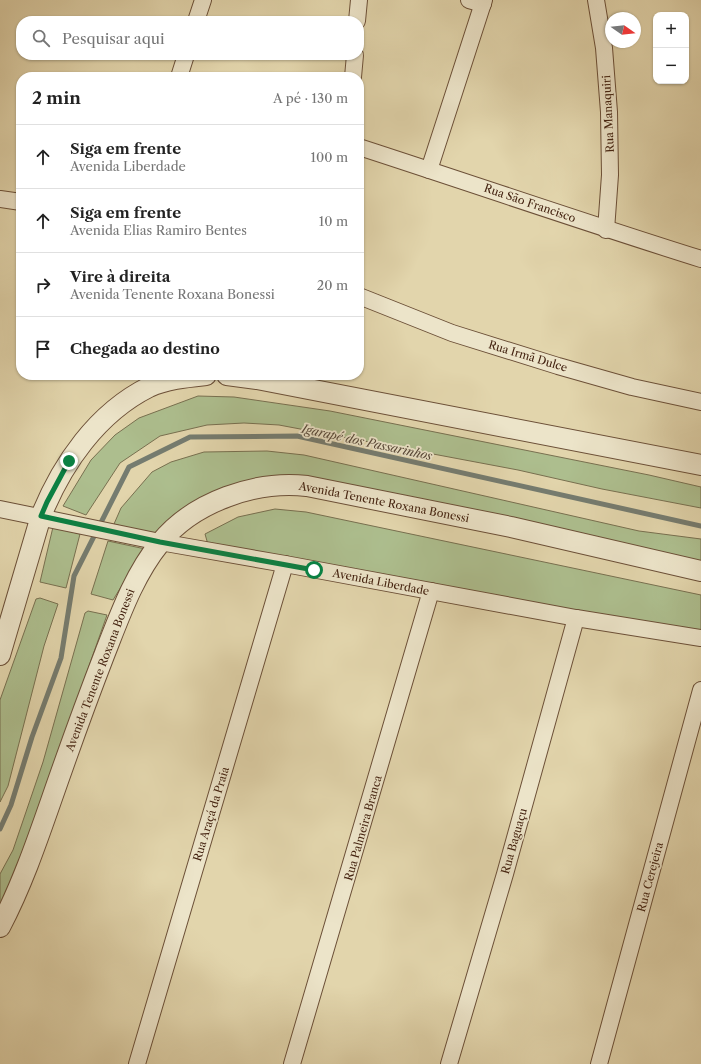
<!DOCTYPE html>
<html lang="pt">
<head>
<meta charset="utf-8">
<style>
  body { margin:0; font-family:"Libre Caslon Text",serif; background:#f6f6f6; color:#222 }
  .controls { position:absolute; right:12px; top:12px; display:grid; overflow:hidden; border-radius:8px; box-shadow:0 1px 3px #0004 }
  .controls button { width:36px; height:36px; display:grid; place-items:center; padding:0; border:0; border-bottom:1px solid #e0e0e0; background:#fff; color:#222; font:20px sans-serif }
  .compass { position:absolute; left:605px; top:12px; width:36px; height:36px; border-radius:50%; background:#fff; box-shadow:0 1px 3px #0004; rotate:104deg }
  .stop { position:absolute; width:12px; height:12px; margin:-9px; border:3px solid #0b8043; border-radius:50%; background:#fff }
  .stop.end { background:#0b8043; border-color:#fff; box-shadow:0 1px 4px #0008 }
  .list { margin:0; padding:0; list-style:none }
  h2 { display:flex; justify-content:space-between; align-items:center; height:52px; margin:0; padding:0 16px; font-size:17px }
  h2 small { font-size:13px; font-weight:400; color:#767676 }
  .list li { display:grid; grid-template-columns:26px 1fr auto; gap:12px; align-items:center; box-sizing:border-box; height:64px; padding:0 16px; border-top:1px solid #e0e0e0 }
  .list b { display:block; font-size:15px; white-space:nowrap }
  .list p { margin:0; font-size:13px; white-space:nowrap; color:#767676 }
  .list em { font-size:13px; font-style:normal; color:#767676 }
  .icon { flex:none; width:22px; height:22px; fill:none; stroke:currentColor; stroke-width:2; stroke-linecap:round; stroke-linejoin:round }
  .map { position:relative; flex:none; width:701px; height:1064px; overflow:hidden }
  .search { position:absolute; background:#fff; box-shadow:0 1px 3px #0004; left:16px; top:16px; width:348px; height:44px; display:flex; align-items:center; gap:10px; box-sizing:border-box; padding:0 14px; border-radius:16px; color:#767676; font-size:15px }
  .panel { position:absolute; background:#fff; box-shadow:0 1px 3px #0004; left:16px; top:72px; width:348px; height:308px; border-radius:16px }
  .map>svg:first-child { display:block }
  .grass { fill:#adbe8e; stroke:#787050 }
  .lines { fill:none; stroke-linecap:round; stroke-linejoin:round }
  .stream { stroke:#757c70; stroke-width:5 }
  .minor-casing { stroke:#6c5038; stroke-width:18 }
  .tertiary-casing { stroke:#6c5038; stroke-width:22 }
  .minor { stroke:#ece4c9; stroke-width:16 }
  .tertiary { stroke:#ece4c9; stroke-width:20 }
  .route { stroke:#0b8043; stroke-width:5 }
  .labels { text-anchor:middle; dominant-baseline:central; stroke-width:3.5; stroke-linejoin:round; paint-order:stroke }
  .street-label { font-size:11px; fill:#442311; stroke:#ece4c9 }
  .water-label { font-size:12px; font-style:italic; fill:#584839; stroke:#ece4c9 }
</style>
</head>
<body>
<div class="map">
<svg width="701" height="1064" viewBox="0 0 701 1064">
  <rect width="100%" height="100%" fill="#e2d5ac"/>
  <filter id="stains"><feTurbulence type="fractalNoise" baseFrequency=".005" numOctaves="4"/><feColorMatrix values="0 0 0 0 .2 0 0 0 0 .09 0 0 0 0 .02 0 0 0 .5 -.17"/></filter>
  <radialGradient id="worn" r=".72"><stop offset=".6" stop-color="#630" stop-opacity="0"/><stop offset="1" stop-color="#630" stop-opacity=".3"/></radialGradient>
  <g class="grass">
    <path d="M198,396L234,397L330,411L649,475L701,487V508L602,489L518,470L279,425L244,423L207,425L160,436L120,463L86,515L63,506L91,460L115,435L139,418Z"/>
    <path d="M267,451L304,455L639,531L701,539V562L273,479L160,537L114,524L121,508L152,472L171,462L204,452Z"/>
    <path d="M275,509L306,512L701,595V640L209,548L205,534L238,517Z"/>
    <path d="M53,527L80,534L66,588L40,582Z"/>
    <path d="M108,541L150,550L129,574L113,600L91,594Z"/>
    <path d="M40,598L58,604L44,646L8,786L0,802V700L36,599Z"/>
    <path d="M88,611L107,615L52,771L31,839L0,908V874L13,850L43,762L85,613Z"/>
  </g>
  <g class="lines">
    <path class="stream" d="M0,829L11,805L32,737L61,658L74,576L129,467L190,437L297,436L701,526"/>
    <g class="minor-casing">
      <g id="minor">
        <path d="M469,0L483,4"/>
        <path d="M596,0L604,48L609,112L610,175L606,230"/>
        <path d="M196,21L203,0"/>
        <path d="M357,21L359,0"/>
        <path d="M179,77L186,55"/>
        <path d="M353,77L355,55"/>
        <path d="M359,147C473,184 586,223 701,259"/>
        <path d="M429,170L484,0"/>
        <path d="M0,199L21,202"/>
        <path d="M359,296L452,333L558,366L632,387L701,402"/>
        <path d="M0,509L160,542L285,564L576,618L701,638"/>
        <path d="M137,1064L285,564"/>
        <path d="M292,1064L431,591"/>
        <path d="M449,1064L505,874L576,618"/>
        <path d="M599,1064L701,690"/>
      </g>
    </g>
    <g class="tertiary-casing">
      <g id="tertiary">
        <path d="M227,375L257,379L701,465"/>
        <path d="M0,655L41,516C62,464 97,413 149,387C166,379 187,377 206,375"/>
        <path d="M0,927C21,887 36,844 51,801C68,752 86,702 105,653C120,615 134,575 160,543C193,502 256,480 307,486L511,527L701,571"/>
      </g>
    </g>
    <use href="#minor" class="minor"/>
    <use href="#tertiary" class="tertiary"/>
  </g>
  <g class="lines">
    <path class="route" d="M69,461L47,502L41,516L160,542L314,570"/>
  </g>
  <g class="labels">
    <g class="street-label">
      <text transform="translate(608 114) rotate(-93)">Rua Manaquiri</text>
      <text transform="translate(530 203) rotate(19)">Rua São Francisco</text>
      <text transform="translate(528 356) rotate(17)">Rua Irmã Dulce</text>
      <text transform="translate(384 502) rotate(11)">Avenida Tenente Roxana Bonessi</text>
      <text transform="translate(381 582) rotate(11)">Avenida Liberdade</text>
      <text transform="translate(100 670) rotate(-69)">Avenida Tenente Roxana Bonessi</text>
      <text transform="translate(211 814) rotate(-73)">Rua Araçá da Praia</text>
      <text transform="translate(363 828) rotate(-74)">Rua Palmeira Branca</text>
      <text transform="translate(514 841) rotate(-74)">Rua Baguaçu</text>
      <text transform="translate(650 877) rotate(-75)">Rua Cerejeira</text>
    </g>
    <g class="water-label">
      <text transform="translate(367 442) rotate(12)">Igarapé dos Passarinhos</text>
    </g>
  </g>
  <rect width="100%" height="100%" filter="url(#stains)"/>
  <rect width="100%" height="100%" fill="url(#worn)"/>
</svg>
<div class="controls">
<button>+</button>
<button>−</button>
</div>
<svg class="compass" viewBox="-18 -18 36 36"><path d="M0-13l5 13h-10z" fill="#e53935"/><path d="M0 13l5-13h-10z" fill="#767676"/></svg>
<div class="stop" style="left:314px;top:570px"></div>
<div class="stop end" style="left:69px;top:461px"></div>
<div class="search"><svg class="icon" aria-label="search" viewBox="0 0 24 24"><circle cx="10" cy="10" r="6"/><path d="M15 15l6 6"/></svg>Pesquisar aqui</div>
<section class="panel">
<h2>2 min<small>A pé · 130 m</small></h2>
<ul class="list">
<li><svg class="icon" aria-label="ahead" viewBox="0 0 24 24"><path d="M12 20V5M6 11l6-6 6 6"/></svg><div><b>Siga em frente</b><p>Avenida Liberdade</p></div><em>100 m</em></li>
<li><svg class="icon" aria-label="ahead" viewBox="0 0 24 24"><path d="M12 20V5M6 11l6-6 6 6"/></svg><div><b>Siga em frente</b><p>Avenida Elias Ramiro Bentes</p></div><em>10 m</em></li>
<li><svg class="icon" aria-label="right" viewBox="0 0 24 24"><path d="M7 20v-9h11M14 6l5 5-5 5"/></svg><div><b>Vire à direita</b><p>Avenida Tenente Roxana Bonessi</p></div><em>20 m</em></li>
<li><svg class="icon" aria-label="arrive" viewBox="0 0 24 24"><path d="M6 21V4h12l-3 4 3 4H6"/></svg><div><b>Chegada ao destino</b></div></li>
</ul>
</section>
</div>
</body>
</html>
